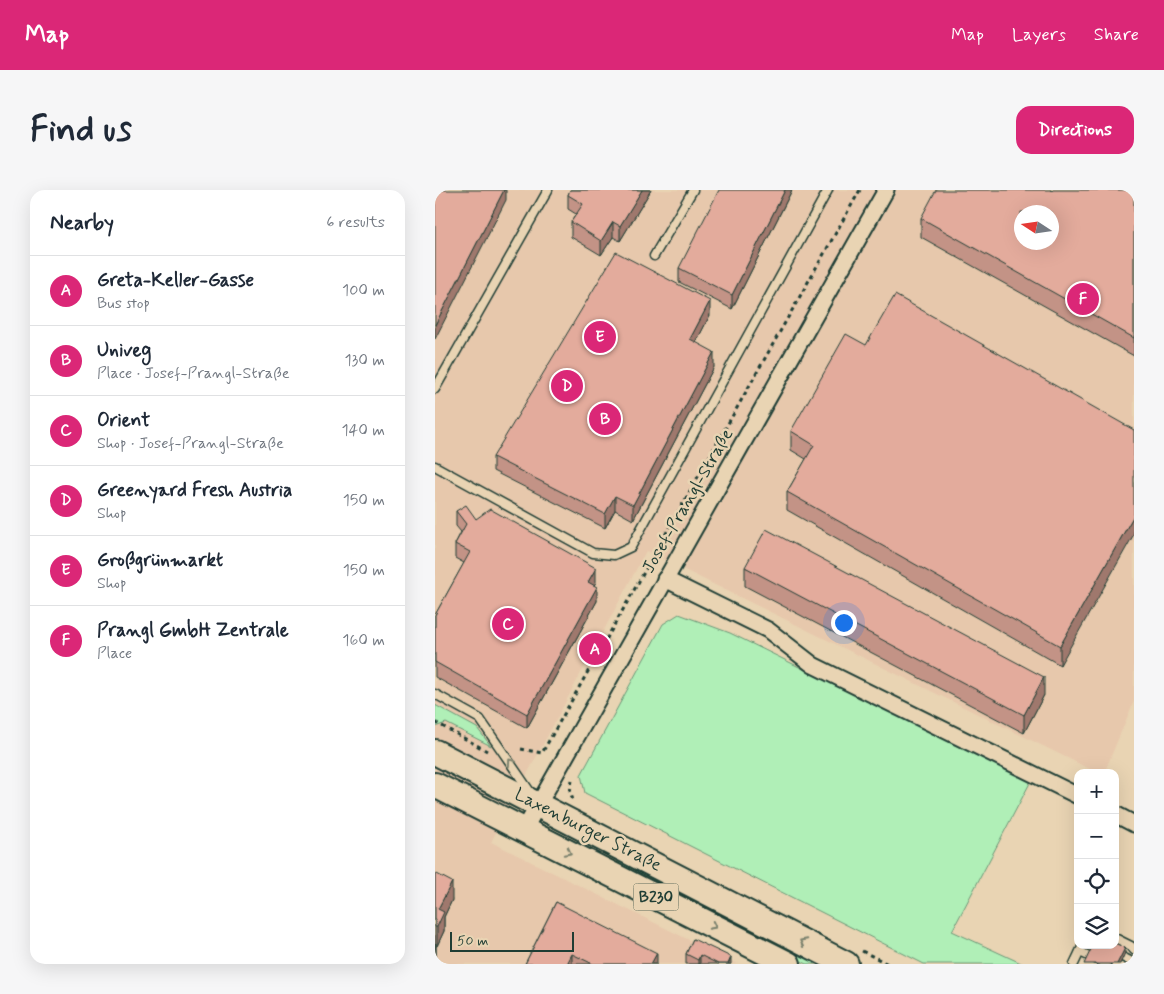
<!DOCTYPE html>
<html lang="en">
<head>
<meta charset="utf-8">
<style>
  body { margin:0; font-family:Mynerve,sans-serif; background:#f6f6f7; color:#1f2937 }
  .controls { position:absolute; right:15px; bottom:15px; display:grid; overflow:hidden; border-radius:10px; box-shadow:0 5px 20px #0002 }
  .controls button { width:45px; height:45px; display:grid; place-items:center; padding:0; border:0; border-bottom:1px solid #e0e1e3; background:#fff; color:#1f2937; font:25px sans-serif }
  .compass { position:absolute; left:579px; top:15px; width:45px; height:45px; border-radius:50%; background:#fff; box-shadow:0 5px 20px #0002; rotate:282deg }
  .scale { position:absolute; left:15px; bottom:12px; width:124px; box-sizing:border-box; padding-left:5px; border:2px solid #1f3d34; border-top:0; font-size:14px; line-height:18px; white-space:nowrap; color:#1f3d34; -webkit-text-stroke:4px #e9d4b3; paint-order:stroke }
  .you { position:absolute; left:408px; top:432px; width:18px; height:18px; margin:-12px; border:4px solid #fff; border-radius:50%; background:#1a73e8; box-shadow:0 0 0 8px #1a73e833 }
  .badge { display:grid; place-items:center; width:32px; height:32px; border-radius:50%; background:#db2777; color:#fff; font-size:16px; font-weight:700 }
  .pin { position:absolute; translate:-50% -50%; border:2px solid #fff; box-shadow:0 1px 5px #0006 }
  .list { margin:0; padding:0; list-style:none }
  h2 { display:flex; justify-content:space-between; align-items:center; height:65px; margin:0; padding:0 20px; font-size:21px }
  h2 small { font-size:16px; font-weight:400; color:#747a83 }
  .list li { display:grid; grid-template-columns:32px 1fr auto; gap:15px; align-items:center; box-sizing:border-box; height:70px; padding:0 20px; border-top:1px solid #e0e1e3 }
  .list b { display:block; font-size:19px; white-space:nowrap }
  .list p { margin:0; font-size:16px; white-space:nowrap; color:#747a83 }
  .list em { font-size:16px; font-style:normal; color:#747a83 }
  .icon { flex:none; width:28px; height:28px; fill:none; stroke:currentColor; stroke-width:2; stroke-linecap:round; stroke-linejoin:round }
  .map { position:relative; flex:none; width:699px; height:774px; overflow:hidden; border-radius:15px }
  header { display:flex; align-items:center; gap:30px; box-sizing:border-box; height:70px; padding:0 25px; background:#db2777; color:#fff }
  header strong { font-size:24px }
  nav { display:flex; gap:28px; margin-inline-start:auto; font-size:18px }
  .intro { display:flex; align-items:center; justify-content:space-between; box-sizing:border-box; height:120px; padding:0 30px }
  h1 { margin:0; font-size:35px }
  .button { padding:12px 22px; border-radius:15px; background:#db2777; color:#fff; font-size:18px; font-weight:700 }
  main { display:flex; gap:30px; padding:0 30px }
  aside { flex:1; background:#fff; border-radius:15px; box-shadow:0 5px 20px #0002 }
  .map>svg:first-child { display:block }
  .built { fill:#e7c8ac; fill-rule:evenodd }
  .green { fill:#b0efb7; stroke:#689676 }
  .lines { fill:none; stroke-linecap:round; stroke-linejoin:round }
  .lane-casing { stroke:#1f3d34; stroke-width:11 }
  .street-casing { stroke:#1f3d34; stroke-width:19 }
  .primary-casing { stroke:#1f3d34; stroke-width:28 }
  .path { stroke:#1f3d34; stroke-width:3; stroke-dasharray:4 4; stroke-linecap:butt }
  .lane { stroke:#e9d4b3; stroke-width:8 }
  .street { stroke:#e9d4b3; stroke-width:15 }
  .primary { stroke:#e9d4b3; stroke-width:24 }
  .wall { fill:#c39386; stroke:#1f3d34 }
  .shaded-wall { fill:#9f786d; stroke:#1f3d34 }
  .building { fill:#e3ab9c; stroke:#1f3d34; fill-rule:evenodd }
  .oneway { stroke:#7a816d }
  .labels { text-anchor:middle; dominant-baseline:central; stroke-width:5; stroke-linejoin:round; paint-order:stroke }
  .shield { fill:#e9d4b3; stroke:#5c6a5a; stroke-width:1 }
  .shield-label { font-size:16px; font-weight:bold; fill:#1f3d34 }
  .street-label { font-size:18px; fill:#1f3d34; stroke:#e9d4b3 }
</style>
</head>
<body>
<header>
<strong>Map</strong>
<nav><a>Map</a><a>Layers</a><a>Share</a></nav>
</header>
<div class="intro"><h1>Find us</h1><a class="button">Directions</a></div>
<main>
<aside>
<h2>Nearby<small>6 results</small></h2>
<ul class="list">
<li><span class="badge">A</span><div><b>Greta-Keller-Gasse</b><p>Bus stop</p></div><em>100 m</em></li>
<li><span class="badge">B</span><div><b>Univeg</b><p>Place · Josef-Prangl-Straße</p></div><em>130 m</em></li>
<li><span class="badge">C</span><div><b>Orient</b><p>Shop · Josef-Prangl-Straße</p></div><em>140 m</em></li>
<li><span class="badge">D</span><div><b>Greenyard Fresh Austria</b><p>Shop</p></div><em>150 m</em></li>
<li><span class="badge">E</span><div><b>Großgrünmarkt</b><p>Shop</p></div><em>150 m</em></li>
<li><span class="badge">F</span><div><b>Prangl GmbH Zentrale</b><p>Place</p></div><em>160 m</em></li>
</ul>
</aside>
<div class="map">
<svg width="699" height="774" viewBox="0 0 699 774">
  <rect width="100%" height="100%" fill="#e9d4b3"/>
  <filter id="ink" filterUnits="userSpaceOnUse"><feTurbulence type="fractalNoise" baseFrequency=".02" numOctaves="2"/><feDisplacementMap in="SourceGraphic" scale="10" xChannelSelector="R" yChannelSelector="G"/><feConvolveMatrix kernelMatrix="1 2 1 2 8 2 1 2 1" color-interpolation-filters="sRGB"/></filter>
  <g filter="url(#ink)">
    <path class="built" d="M0,0H699V511L669,583H663L211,361L56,652L303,774H0ZM586,22H616V52H586Z"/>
    <g class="green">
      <path d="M244,424L295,443L596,591L517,741L588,774H489L150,603L146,585L228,434Z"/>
      <path d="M0,515L42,538L56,556L11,533L0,537Z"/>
      <path d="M185,669L396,774H372L180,678Z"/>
    </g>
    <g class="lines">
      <g class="lane-casing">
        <g id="lane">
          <path d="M219,66L258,0"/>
          <path d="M0,199L113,0"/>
          <path d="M0,276L158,363L179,365L196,357L393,0"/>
          <path d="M0,504L45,529L96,603"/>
          <path d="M680,748L696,756L699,760"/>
          <path d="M664,755L699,773"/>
          <path d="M645,762L671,774"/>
          <path d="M639,774L648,755"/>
        </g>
      </g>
      <g class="street-casing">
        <g id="street">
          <path d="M230,389L333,440L378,475L643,606"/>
          <path d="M680,624L699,634"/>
          <path d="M89,640L451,0"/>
        </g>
      </g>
      <g class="primary-casing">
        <g id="primary">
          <path d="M0,562L411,774"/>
          <path d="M0,595L353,774"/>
        </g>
      </g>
      <g class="path">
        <path d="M0,532L52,561"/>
        <path d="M86,559L107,563L425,0"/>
        <path d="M137,590L135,602L138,610"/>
        <path d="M427,761L453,774"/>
      </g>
      <use href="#lane" class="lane"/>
      <use href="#street" class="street"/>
      <use href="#primary" class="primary"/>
    </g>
    <g class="wall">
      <path d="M135,0H216L185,51L178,47L166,65L136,47V32L141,24L133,19V5Z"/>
      <path d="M357,0L297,119L244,92V78Z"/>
      <path d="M699,0V166L486,47V28L617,1Z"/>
      <path d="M275,125L261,152L279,177L198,330L180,320L170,338L58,281V267Z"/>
      <path d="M431,155L699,240L625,475L352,320V302L371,269L356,260V241Z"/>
      <path d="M21,321L41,329L161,392L159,395L162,411L92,538L0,487V425L29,373L20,368V354L26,342L21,336Z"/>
      <path d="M310,377L609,505L589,543L310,396Z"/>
      <path d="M0,683L17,710L9,727V741L2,756H1V771L0,773Z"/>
      <path d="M121,712L222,774H90Z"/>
      <path d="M258,749L296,774H251V764Z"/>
    </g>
    <g class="shaded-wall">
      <path d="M69,0H71V10L0,149V135Z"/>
      <path d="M207,0H216L185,51V36Z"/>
      <path d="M350,0H357L297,119V105Z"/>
      <path d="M178,32V47L166,65V51Z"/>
      <path d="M275,111V125L255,164V149Z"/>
      <path d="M279,162V177L198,330V315Z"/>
      <path d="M180,306V320L170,338V324Z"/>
      <path d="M699,325V344L625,475V456Z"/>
      <path d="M161,378V392L153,406V392Z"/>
      <path d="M162,397V411L92,538V524Z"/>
      <path d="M609,487V505L589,543V525Z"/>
      <path d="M17,692V710L9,727V741L2,756V737L3,719Z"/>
      <path d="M1,753V771L0,773V754Z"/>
      <path d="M690,758V763L685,774H682Z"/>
      <path d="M222,763V774H216Z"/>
      <path d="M137,764V774H132Z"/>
      <path d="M265,765V774H263V770Z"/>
      <path d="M296,767V774H293Z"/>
    </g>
    <g class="building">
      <path d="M2,0H69L0,135V5Z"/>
      <path d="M135,0H207L185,36L178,32L166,51L136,32L148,14L133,5Z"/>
      <path d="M284,0H350L297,105L244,78Z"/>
      <path d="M501,0H616L617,1L618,0H699V148L486,28ZM586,22H616V52H586Z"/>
      <path d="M181,62L275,111L255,149L279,162L198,315L180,306L170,324L58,267Z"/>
      <path d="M460,105L699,240V325L625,456L352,302L379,255L356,241L411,144L431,155Z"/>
      <path d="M31,315L41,329L55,319L161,378L153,392L162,397L92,524L0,472V425L35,362L20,354L31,334L21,321Z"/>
      <path d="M331,339L609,487L589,525L310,377Z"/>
      <path d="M0,683L17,692L3,719L9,722L2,737H0Z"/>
      <path d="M121,712L222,763L216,774H158L137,764L132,774H90Z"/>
      <path d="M258,749L296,767L293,774H283L265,765L263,770L251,764Z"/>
      <path d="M680,753L690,758L682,774H649L658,755H680Z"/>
    </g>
    <defs><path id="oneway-chevron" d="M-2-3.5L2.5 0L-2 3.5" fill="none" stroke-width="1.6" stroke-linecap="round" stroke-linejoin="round" transform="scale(1.25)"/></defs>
    <g class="oneway">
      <use href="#oneway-chevron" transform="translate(76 572) rotate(-124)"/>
      <use href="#oneway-chevron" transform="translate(133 662) rotate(27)"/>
      <use href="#oneway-chevron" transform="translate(278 736) rotate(27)"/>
      <use href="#oneway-chevron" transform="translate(368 752) rotate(-152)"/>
    </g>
  </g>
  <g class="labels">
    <rect class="shield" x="198.5" y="693.5" width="45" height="27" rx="4"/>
    <g class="shield-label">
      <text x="221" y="707">B230</text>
    </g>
    <g class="street-label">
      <text transform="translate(253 311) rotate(-60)">Josef-Prangl-Straße</text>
      <text transform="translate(153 640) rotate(27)">Laxenburger Straße</text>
    </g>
  </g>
</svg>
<div class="controls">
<button>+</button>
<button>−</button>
<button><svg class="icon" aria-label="locate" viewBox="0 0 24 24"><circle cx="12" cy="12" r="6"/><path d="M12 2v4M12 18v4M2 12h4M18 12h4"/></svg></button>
<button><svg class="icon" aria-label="layers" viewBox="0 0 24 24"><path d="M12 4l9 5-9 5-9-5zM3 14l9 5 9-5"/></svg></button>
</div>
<svg class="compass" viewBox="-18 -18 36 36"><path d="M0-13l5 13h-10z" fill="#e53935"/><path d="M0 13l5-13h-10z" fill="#747a83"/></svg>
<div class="scale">50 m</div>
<div class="you"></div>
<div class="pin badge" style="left:160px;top:459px">A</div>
<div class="pin badge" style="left:170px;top:229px">B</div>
<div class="pin badge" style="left:73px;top:434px">C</div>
<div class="pin badge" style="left:132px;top:196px">D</div>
<div class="pin badge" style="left:165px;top:147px">E</div>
<div class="pin badge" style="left:648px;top:109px">F</div>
</div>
</main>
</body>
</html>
